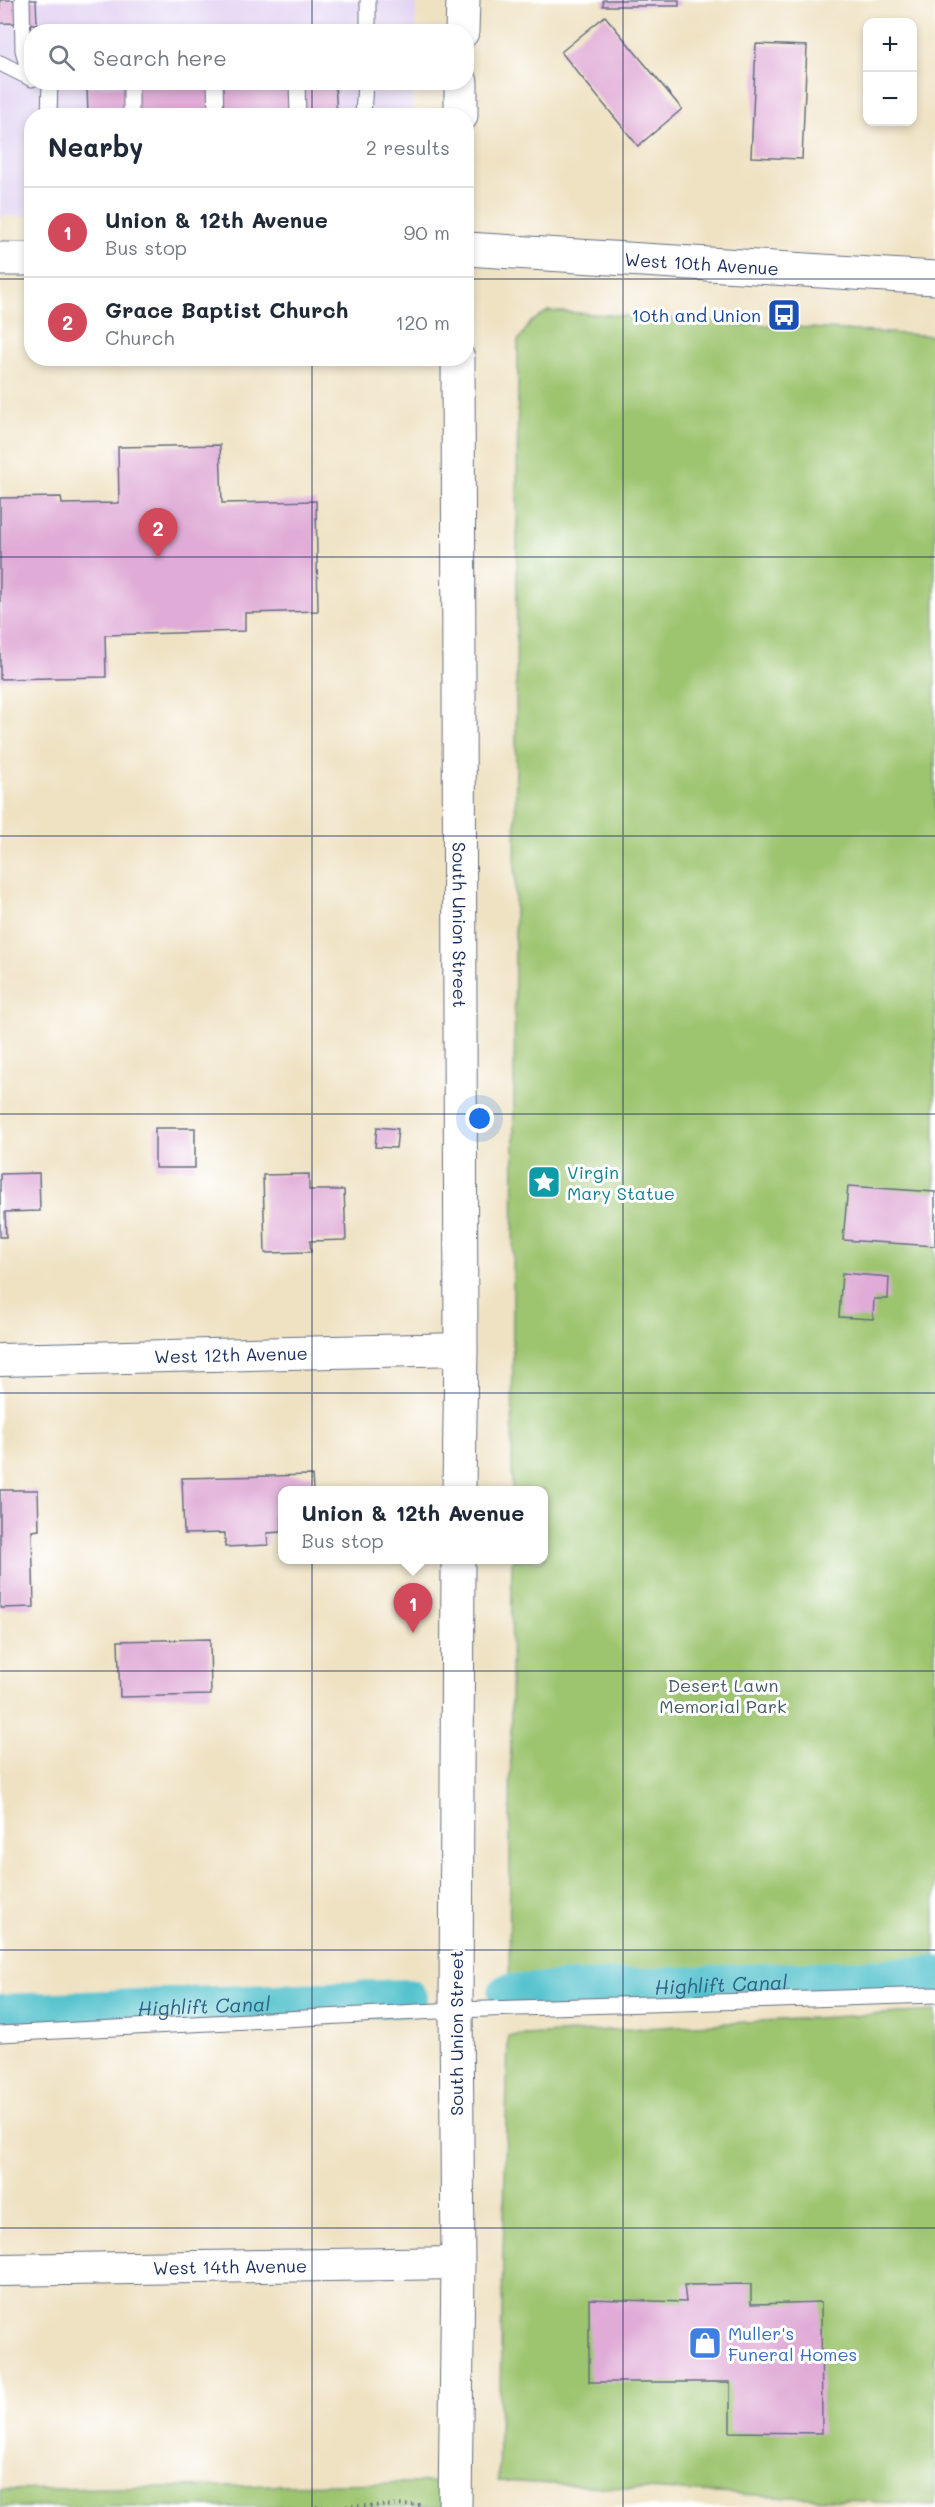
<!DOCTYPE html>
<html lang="en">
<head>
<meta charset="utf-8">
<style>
  body { margin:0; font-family:Mali,sans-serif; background:#f2f2f3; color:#1f2937 }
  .controls { position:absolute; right:18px; top:18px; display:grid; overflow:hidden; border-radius:12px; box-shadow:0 3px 9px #0003 }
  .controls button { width:54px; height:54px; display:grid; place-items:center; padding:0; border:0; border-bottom:2px solid #e0e1e3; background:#fff; color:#1f2937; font:30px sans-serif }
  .you { position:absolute; left:480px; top:1119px; width:21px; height:21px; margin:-15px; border:4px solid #fff; border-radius:50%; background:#1a73e8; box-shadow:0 0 0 9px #1a73e833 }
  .badge { display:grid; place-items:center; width:39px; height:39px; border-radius:50%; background:#d1495b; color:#fff; font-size:20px; font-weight:700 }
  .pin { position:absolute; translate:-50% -50px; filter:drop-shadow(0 2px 3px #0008) }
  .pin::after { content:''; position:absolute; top:32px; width:21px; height:18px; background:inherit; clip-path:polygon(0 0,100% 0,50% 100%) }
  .popup { position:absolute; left:278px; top:1486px; width:270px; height:78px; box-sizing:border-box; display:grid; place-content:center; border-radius:12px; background:#fff; filter:drop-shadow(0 2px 4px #0005); font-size:20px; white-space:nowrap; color:#747a83 }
  .popup b { font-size:22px; color:#1f2937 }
  .popup::after { content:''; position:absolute; left:50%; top:100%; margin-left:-12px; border:12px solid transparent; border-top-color:#fff }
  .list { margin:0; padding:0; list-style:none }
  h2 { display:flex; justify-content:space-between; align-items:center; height:78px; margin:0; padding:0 24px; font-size:26px }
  h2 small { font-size:20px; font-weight:400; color:#747a83 }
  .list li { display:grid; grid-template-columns:39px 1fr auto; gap:18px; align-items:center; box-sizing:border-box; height:90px; padding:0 24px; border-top:2px solid #e0e1e3 }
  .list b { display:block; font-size:22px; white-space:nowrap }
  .list p { margin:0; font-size:20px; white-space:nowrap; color:#747a83 }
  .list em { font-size:20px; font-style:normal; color:#747a83 }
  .icon { flex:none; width:33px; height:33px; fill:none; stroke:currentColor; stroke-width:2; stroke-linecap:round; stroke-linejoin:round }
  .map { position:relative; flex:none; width:935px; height:2507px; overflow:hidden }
  .search { position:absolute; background:#fff; box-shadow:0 3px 9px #0003; left:24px; top:24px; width:450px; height:66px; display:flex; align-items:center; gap:15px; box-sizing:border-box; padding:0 21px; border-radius:24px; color:#747a83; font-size:22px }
  .panel { position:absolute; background:#fff; box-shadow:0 3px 9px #0003; left:24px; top:108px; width:450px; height:258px; border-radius:24px }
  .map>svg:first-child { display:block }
  .built { fill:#e2d4f3 }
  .green { fill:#9dc570; stroke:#5c7a67; stroke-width:1.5 }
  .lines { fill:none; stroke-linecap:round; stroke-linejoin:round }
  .canal { stroke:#55c2cd; stroke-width:38 }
  .building { fill:#e0acd7 }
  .lane-casing { stroke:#656e81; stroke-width:17 }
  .street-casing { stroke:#656e81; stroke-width:34 }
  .secondary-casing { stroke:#656e81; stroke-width:35 }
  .path { stroke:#656e81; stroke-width:4; stroke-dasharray:1.5 4.5; stroke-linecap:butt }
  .lane { stroke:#fff; stroke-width:15 }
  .street { stroke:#fff; stroke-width:32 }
  .secondary { stroke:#fff; stroke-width:33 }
  .grid { fill:none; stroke:#1b2f5e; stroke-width:1.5; stroke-opacity:0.55 }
  .labels { text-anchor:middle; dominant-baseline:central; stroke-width:6; stroke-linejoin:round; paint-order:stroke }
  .street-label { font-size:18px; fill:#1b2f5e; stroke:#fff }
  .transit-label { font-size:18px; fill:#164399; stroke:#fff; text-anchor:end }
  .culture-label { font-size:18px; fill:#0d838f; stroke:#fff; text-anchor:start }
  .park-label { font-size:18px; fill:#425c63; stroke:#fff }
  .shop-label { font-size:18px; fill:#366cbe; stroke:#fff; text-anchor:start }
  .water-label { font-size:20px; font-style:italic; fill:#2f6285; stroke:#fff }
</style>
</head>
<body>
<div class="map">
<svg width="935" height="2507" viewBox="0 0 935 2507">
  <rect width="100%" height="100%" fill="#fff"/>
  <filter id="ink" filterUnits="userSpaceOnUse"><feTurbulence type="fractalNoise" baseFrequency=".0167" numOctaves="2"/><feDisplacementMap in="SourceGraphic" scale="12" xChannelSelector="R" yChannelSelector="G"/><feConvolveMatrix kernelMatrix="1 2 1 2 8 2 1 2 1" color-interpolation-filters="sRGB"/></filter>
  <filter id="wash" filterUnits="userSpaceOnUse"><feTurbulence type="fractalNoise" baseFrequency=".008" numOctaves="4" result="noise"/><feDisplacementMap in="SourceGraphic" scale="24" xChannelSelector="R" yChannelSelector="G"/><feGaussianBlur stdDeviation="1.35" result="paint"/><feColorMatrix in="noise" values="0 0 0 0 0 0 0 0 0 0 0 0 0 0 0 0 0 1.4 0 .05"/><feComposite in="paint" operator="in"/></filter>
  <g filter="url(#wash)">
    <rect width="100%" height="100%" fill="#efe2c3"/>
    <path class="built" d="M0,0H417L415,31L32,32V82L413,83L412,115L32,116L31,216L0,217Z"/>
    <g class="green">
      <path d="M548,311L935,336V1977L509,1995L512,1560H544V1490H512L518,341L531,322Z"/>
      <path d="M935,2011V2505L498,2481L508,2036Z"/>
      <path d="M455,2482V2507H0V2490Z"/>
    </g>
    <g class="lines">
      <g class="canal">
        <path id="s1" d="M507,1993L935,1975"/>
        <path id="s2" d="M0,2013L408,1998"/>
      </g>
    </g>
    <g id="blocks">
      <g class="building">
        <path d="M0,0H36L37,24L0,23Z"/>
        <rect x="603" y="0" width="76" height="6"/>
        <path d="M605,16L682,109L638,146L561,52Z"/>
        <path d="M756,44L807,46L802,159L751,157Z"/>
        <path d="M272,82H335L337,116H88L87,87Z"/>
        <path d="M220,445L222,503L316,501L318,611L245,613V631L105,635L106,677L0,679V498L61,497L62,504L119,503L118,447Z"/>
        <path d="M377,1127L398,1129L396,1148L375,1147Z"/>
        <rect x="155" y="1128" width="40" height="40"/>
        <path d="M39,1173L40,1211L5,1212L6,1237H0V1174Z"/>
        <path d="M309,1174V1190H344L346,1240L310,1241L311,1252L265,1253L263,1175Z"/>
        <path d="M848,1186L935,1192V1246L843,1240Z"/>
        <path d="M842,1273L889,1277L888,1299H874L873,1319L839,1317Z"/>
        <path d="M312,1475L313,1490H282V1532L267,1533L268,1545L225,1547V1533L184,1534L182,1478Z"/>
        <path d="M0,1490H38L39,1530L32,1531L34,1607L0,1608Z"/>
        <path d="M210,1639L211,1695L120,1697L118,1641Z"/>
        <path d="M751,2284V2304L821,2302L822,2433L730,2432V2382H589V2299L686,2302L684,2285Z"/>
      </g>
    </g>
  </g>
  <g filter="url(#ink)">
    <use href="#blocks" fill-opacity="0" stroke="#656e81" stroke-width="1.5"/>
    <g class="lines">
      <g class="lane-casing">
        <g id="lane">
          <path d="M22,0L23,50L30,78"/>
          <path d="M368,32V0"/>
          <path d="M0,63L32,79"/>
          <path d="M131,82V116"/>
          <path d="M215,82L216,116"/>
          <path d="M297,82L298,116"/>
          <path d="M49,116L50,82"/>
          <path d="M363,116L365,82"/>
          <path d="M0,2034L456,2010L935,1995"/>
        </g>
      </g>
      <g class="street-casing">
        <g id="street">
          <path id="s3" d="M0,1360L461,1349"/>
          <path id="s4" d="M0,2270L458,2263"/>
        </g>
      </g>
      <g class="secondary-casing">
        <g id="secondary">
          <path d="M462,32L463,0"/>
          <path d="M461,116V82"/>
          <path id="s5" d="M466,249L935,278"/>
          <path d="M0,259H32"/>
          <path id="s6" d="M458,358L461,1349L459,1490"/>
          <path d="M455,2507L458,2263L456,2010L458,1560"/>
        </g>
      </g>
      <path class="path" d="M316,2507L421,2505"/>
      <use href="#lane" class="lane"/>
      <use href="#street" class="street"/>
      <use href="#secondary" class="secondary"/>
    </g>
  </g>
  <path class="grid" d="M312,0V32M623,0V2507M312,82V116M0,279H32M466,279H935M312,358V2507M0,557H935M0,836H935M0,1114H935M0,1393H935M0,1671H935M0,1950H935M0,2228H935"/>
  <defs>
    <g id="bus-square" transform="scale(1.725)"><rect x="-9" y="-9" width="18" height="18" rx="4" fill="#1a4fb4" stroke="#fff"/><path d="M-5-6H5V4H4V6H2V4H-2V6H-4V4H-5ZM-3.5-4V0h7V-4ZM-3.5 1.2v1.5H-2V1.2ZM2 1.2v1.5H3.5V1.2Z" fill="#fff"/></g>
    <g id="sight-square" transform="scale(1.725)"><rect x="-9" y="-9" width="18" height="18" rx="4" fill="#0f9aa8" stroke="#fff"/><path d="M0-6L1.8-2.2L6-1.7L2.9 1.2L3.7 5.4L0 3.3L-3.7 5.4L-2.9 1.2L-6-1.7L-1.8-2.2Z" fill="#fff"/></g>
    <g id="shop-square" transform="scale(1.725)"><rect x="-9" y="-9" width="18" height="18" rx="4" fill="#3f7fe0" stroke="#fff"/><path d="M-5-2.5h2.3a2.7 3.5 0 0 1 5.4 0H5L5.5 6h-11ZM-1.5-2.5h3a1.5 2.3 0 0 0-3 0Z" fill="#fff"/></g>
  </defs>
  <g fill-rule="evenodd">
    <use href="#bus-square" x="784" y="315"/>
    <use href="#sight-square" x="544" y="1182"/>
    <use href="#shop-square" x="705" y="2343"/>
  </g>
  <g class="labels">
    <g class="street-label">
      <text stroke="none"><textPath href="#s5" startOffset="236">West 10th Avenue</textPath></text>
      <text stroke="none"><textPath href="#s6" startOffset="567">South Union Street</textPath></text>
      <text stroke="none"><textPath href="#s3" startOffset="231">West 12th Avenue</textPath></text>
      <text transform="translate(456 2033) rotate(-90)">South Union Street</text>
      <text stroke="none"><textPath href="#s4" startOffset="230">West 14th Avenue</textPath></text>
    </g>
    <g class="transit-label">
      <text x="761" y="315">10th and Union</text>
    </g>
    <g class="culture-label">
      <text x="567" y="1172">Virgin<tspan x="567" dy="21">Mary Statue</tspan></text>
    </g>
    <g class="park-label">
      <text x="723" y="1685">Desert Lawn<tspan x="723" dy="21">Memorial Park</tspan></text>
    </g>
    <g class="shop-label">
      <text x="728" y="2333">Muller's<tspan x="728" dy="21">Funeral Homes</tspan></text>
    </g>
    <g class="water-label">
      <text stroke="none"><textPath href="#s1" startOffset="214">Highlift Canal</textPath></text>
      <text stroke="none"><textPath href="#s2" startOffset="204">Highlift Canal</textPath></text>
    </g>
  </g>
</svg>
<div class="controls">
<button>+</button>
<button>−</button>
</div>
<div class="you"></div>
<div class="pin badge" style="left:413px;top:1633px">1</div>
<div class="popup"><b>Union &amp; 12th Avenue</b>Bus stop</div>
<div class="pin badge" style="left:158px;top:558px">2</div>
<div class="search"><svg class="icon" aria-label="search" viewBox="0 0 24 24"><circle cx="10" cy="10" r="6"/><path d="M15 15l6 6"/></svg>Search here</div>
<section class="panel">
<h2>Nearby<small>2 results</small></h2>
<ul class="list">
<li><span class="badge">1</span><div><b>Union &amp; 12th Avenue</b><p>Bus stop</p></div><em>90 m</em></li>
<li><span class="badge">2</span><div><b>Grace Baptist Church</b><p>Church</p></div><em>120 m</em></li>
</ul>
</section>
</div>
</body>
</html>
